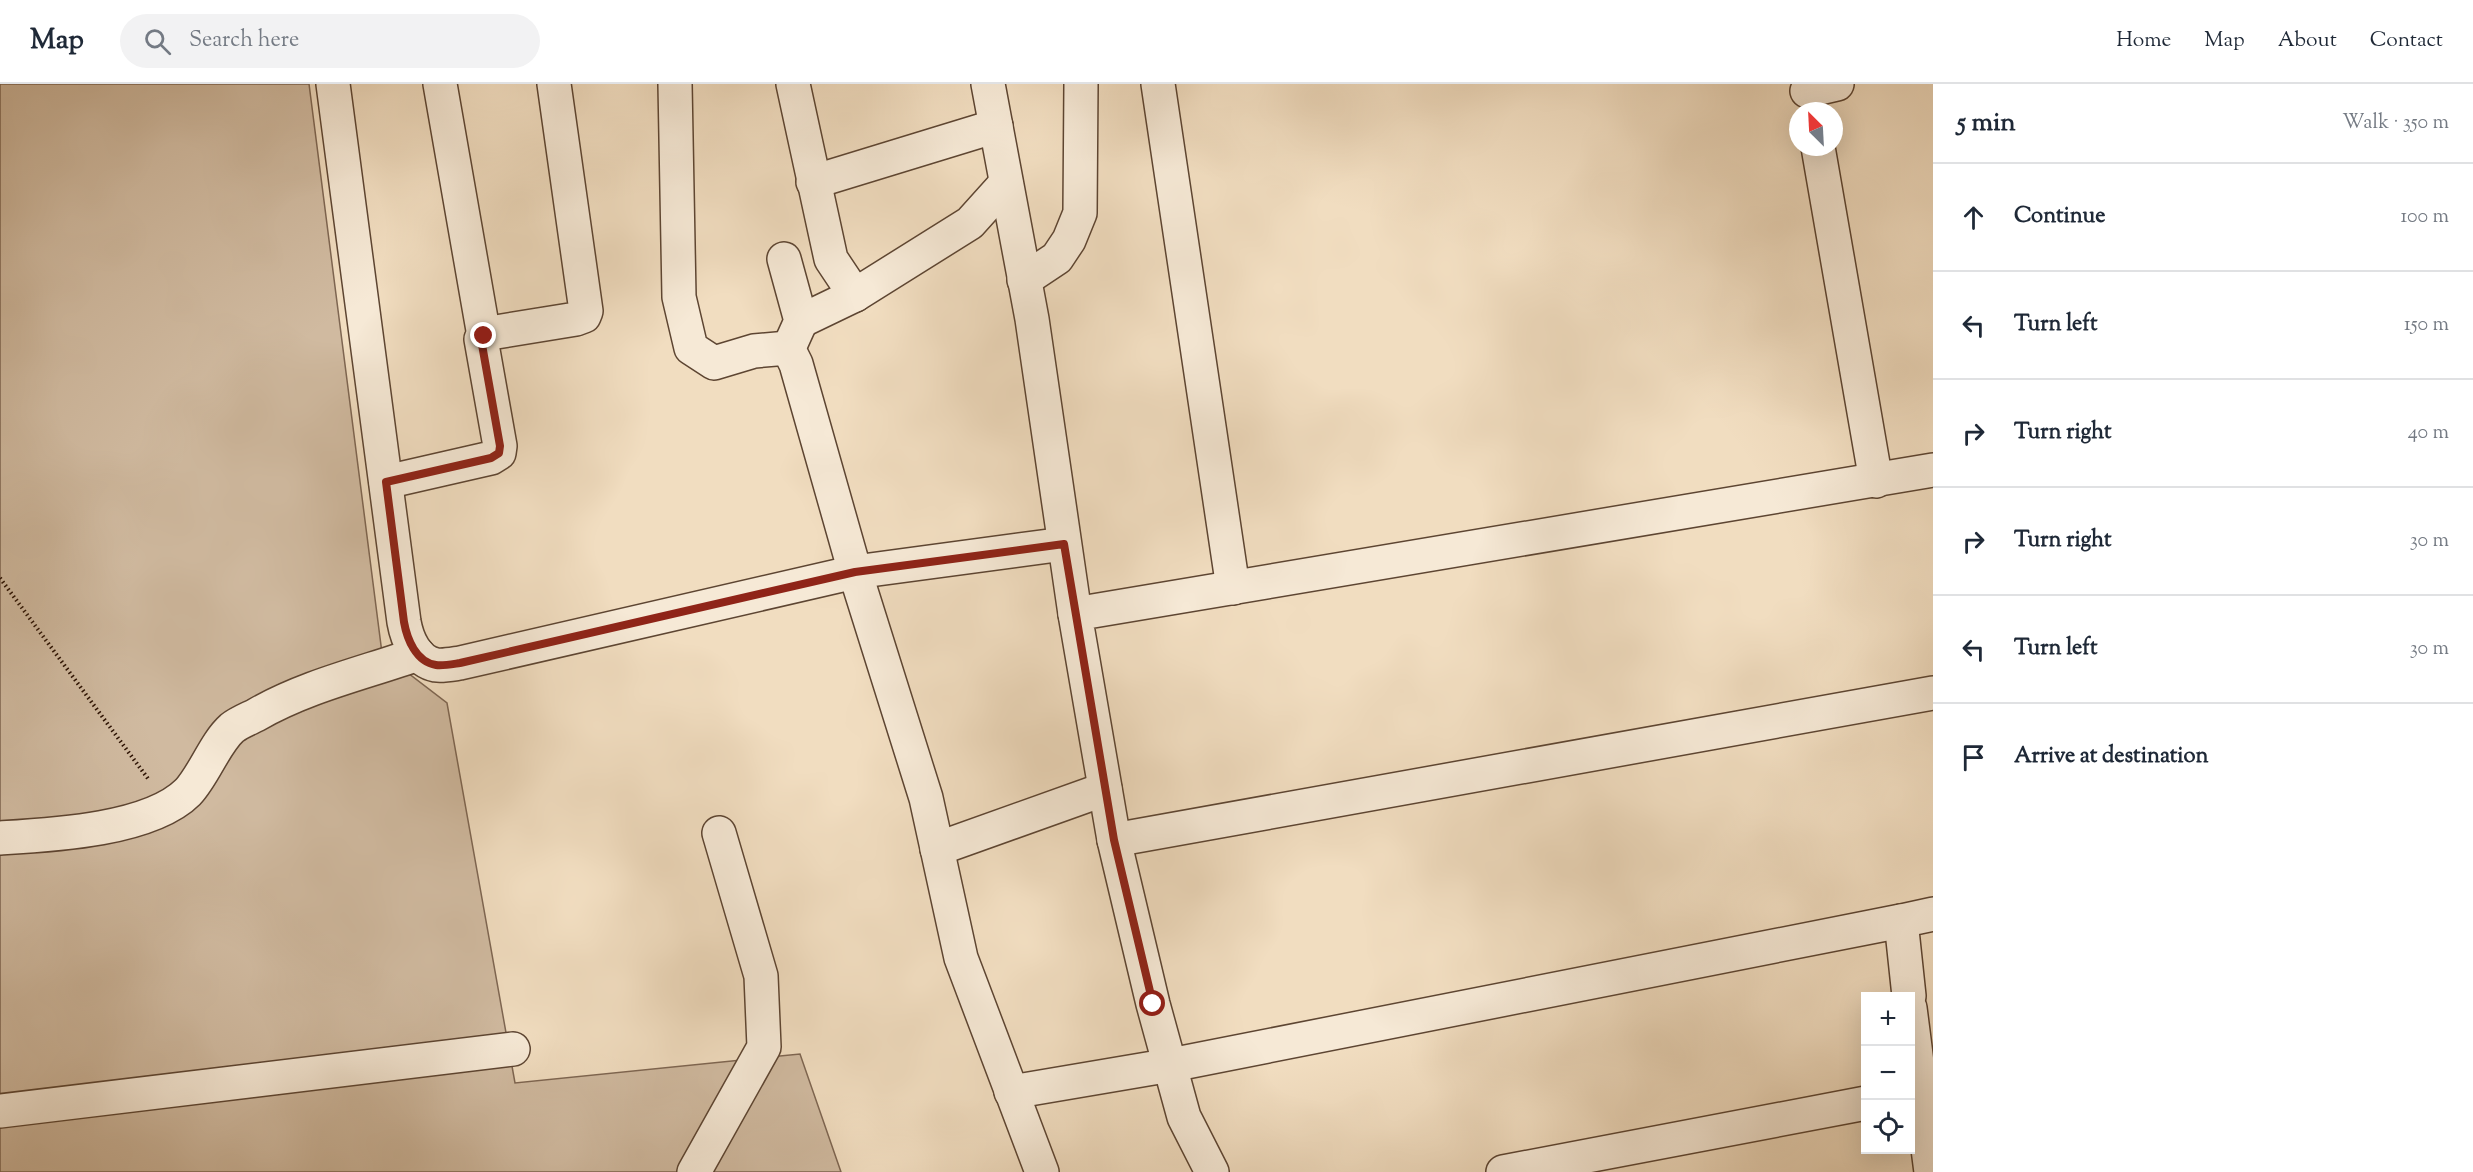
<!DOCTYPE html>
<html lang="en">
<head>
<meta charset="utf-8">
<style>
  body { margin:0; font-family:"Sorts Mill Goudy",serif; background:#f2f2f3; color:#1f2937 }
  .controls { position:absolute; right:18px; bottom:18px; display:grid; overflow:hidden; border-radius:0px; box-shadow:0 6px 24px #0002 }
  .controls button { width:54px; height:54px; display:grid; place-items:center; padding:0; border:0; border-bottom:2px solid #e0e1e3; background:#fff; color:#1f2937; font:30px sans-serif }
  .compass { position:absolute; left:1789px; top:18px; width:54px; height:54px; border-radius:50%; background:#fff; box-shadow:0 6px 24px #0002; rotate:336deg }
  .stop { position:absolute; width:18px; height:18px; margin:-14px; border:4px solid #8f2418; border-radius:50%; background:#fff }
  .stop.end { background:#8f2418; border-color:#fff; box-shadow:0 2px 6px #0008 }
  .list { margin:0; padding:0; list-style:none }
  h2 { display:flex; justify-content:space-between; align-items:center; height:78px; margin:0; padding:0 24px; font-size:26px }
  h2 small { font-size:20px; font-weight:400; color:#747a83 }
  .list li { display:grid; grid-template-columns:39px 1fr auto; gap:18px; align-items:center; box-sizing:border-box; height:108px; padding:0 24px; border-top:2px solid #e0e1e3 }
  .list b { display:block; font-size:22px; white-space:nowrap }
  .list em { font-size:20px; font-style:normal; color:#747a83 }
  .icon { flex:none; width:33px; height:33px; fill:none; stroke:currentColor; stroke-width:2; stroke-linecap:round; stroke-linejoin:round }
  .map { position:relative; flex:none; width:1933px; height:1088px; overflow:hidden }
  header { display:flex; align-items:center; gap:36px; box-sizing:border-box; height:84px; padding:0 30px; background:#fff; border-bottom:2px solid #e0e1e3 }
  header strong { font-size:28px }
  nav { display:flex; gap:33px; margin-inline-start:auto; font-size:21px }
  .search { width:420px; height:54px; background:#f2f2f3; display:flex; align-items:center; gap:15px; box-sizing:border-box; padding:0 21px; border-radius:33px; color:#747a83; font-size:22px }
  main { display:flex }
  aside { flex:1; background:#fff }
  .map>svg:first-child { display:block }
  .green { fill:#d0baa0; stroke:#7e6652; stroke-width:1.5 }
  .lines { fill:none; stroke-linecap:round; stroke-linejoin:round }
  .minor-casing { stroke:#5d4532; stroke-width:36 }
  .path { stroke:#2c1203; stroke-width:4; stroke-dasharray:1.5 3; stroke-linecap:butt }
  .minor { stroke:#f6e9d6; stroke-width:33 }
  .route { stroke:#8f2418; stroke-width:8 }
</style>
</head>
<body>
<header>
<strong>Map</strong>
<div class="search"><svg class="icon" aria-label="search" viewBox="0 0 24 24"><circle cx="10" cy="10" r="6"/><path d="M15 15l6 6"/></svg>Search here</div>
<nav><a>Home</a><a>Map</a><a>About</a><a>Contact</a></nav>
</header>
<main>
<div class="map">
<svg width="1933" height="1088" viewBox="0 0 1933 1088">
  <rect width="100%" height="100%" fill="#f1ddc0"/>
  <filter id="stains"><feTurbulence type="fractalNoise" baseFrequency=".00333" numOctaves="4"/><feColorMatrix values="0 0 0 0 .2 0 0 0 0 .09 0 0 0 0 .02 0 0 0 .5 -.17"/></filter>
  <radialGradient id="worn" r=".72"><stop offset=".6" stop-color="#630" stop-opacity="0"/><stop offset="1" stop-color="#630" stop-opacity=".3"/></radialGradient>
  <path class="green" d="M0,0H309L382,569L447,619L515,999L800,970L841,1088H0Z"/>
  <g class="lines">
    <g class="minor-casing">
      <g id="minor">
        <path d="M333,0L404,538C407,555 416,577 436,581C443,582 453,580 460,579L855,488L1064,460"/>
        <path d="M440,0L484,252"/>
        <path d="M675,0L679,213L691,264L714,279L754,267L788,264L796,280L855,488L926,714L961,874L1042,1088"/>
        <path d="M793,0L831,175L855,211"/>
        <path d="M988,0L1032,235L1075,530"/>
        <path d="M1158,0L1233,504"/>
        <path d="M1807,7L1837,0"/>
        <path d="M1818,63L1876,397"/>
        <path d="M813,98L996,42"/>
        <path d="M784,175L801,237L792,257"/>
        <path d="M1024,196L1057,174L1069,156L1080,129L1081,0"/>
        <path d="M801,237L855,211L970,139L1006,99"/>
        <path d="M386,398L491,374L499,369L500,362L481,255L490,249L576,235L584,232L586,227L554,0"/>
        <path d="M0,754C52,751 150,746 188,708C204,691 215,659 232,644C238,639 248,635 256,631C306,602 364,589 418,570"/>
        <path d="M1114,756L1933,609"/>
        <path d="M937,765L1105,705"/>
        <path d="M1909,912L1901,837L1933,830"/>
        <path d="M1910,924L1931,1088"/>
        <path d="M1011,1008L1171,981L1901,837"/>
        <path d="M0,1027L513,965"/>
        <path d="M694,1088L764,963L761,892L719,749"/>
        <path d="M1212,1088L1184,1033L1153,920L1114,756L1075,530L1933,386"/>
        <path d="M1503,1088L1866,1019"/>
      </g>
    </g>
    <path class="path" d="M0,494L149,696"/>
    <use href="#minor" class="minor"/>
  </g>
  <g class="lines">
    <path class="route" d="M484,252L481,255L500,362L499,369L491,374L386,398L404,538C407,555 416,578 436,581C443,582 453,580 460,579L855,488L1064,460L1114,756L1153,920"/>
  </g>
  <rect width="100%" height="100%" filter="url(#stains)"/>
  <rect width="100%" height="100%" fill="url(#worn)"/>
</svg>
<div class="controls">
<button>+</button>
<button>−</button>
<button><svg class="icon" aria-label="locate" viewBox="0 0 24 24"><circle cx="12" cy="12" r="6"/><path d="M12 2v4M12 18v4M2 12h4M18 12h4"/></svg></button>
</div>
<svg class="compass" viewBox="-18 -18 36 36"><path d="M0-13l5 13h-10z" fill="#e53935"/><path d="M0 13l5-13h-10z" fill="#747a83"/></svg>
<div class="stop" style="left:1153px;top:920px"></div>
<div class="stop end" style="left:484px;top:252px"></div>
</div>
<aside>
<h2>5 min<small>Walk · 350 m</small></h2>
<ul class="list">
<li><svg class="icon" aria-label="ahead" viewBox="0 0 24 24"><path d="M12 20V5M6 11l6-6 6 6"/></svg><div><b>Continue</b></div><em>100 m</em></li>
<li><svg class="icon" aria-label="left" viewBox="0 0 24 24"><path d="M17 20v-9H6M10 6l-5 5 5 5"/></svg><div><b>Turn left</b></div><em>150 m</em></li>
<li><svg class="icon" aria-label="right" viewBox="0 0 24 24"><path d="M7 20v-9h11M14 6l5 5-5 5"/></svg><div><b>Turn right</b></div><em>40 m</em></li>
<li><svg class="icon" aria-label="right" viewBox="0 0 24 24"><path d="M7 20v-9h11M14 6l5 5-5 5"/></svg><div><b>Turn right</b></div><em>30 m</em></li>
<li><svg class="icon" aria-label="left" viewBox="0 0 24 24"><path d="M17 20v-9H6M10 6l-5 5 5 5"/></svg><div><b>Turn left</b></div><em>30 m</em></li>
<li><svg class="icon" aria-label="arrive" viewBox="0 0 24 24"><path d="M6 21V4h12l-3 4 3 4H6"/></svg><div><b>Arrive at destination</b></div></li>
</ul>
</aside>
</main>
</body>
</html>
